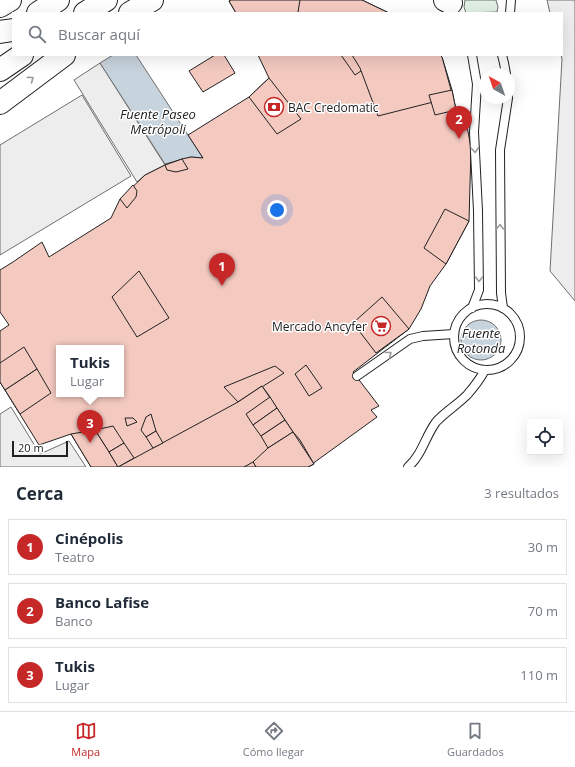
<!DOCTYPE html>
<html lang="es">
<head>
<meta charset="utf-8">
<style>
  body { margin:0; font-family:"Open Sans",sans-serif; background:#f2f2f3; color:#1f2937 }
  .controls { position:absolute; right:12px; bottom:12px; display:grid; overflow:hidden; border-radius:0px; box-shadow:0 4px 16px #0002 }
  .controls button { width:36px; height:36px; display:grid; place-items:center; padding:0; border:0; border-bottom:1px solid #e0e1e3; background:#fff; color:#1f2937; font:20px sans-serif }
  .compass { position:absolute; left:479px; top:68px; width:36px; height:36px; border-radius:50%; background:#fff; box-shadow:0 4px 16px #0002; rotate:320deg }
  .scale { position:absolute; left:12px; bottom:10px; width:56px; box-sizing:border-box; padding-left:4px; border:2px solid #222; border-top:0; font-size:11px; line-height:14px; white-space:nowrap; color:#222; -webkit-text-stroke:3px #fff; paint-order:stroke }
  .you { position:absolute; left:277px; top:210px; width:14px; height:14px; margin:-10px; border:3px solid #fff; border-radius:50%; background:#1a73e8; box-shadow:0 0 0 6px #1a73e833 }
  .badge { display:grid; place-items:center; width:26px; height:26px; border-radius:50%; background:#c62828; color:#fff; font-size:13px; font-weight:700 }
  .pin { position:absolute; translate:-50% -33px; filter:drop-shadow(0 1px 2px #0008) }
  .pin::after { content:''; position:absolute; top:21px; width:14px; height:12px; background:inherit; clip-path:polygon(0 0,100% 0,50% 100%) }
  .popup { position:absolute; left:56px; top:345px; width:68px; height:52px; box-sizing:border-box; display:grid; place-content:center; border-radius:0px; background:#fff; filter:drop-shadow(0 1px 3px #0005); font-size:13px; white-space:nowrap; color:#747a83 }
  .popup b { font-size:15px; color:#1f2937 }
  .popup::after { content:''; position:absolute; left:50%; top:100%; margin-left:-8px; border:8px solid transparent; border-top-color:#fff }
  .list { margin:0; padding:0; list-style:none }
  h2 { display:flex; justify-content:space-between; align-items:center; height:52px; margin:0; padding:0 16px; font-size:17px }
  h2 small { font-size:13px; font-weight:400; color:#747a83 }
  .list li { display:grid; grid-template-columns:26px 1fr auto; gap:12px; align-items:center; box-sizing:border-box; height:56px; margin:0 8px 8px; padding:0 8px; border:1px solid #e0e1e3; border-radius:0px }
  .list b { display:block; font-size:15px; white-space:nowrap }
  .list p { margin:0; font-size:13px; white-space:nowrap; color:#747a83 }
  .list em { font-size:13px; font-style:normal; color:#747a83 }
  .icon { flex:none; width:22px; height:22px; fill:none; stroke:currentColor; stroke-width:2; stroke-linecap:round; stroke-linejoin:round }
  .map { position:relative; flex:none; width:575px; height:467px; overflow:hidden }
  .search { position:absolute; background:#fff; box-shadow:0 4px 16px #0002; left:12px; right:12px; top:12px; height:44px; display:flex; align-items:center; gap:10px; box-sizing:border-box; padding:0 14px; border-radius:0px; color:#747a83; font-size:15px }
  .sheet { height:244px; background:#fff }
  nav { display:flex; justify-content:space-around; align-items:center; box-sizing:border-box; height:56px; border-top:1px solid #e0e1e3; background:#fff; font-size:11px; color:#747a83 }
  nav a { display:grid; justify-items:center; gap:2px }
  nav .on { color:#c62828 }
  .map>svg:first-child { display:block }
  .green { fill:#e0efe3; stroke:#6f6f6f }
  .parking { fill:#ededed; stroke:#6f6f6f }
  .water { fill:#c7d3dd; stroke:#6f6f6f }
  .building { fill:#f3c9c0; stroke:#222; fill-rule:evenodd }
  .lines { fill:none; stroke-linecap:round; stroke-linejoin:round }
  .lane-casing { stroke:#222; stroke-width:10 }
  .primary-casing { stroke:#222; stroke-width:24 }
  .highway-casing { stroke:#222; stroke-width:24 }
  .lane { stroke:#fff; stroke-width:8 }
  .primary { stroke:#fff; stroke-width:22 }
  .highway { stroke:#fff; stroke-width:22 }
  .oneway { stroke:#9c9c9c }
  .labels { text-anchor:middle; dominant-baseline:central; stroke-width:3; stroke-linejoin:round; paint-order:stroke }
  .poi-label { font-size:12px; fill:#222; stroke:#fff; text-anchor:start }
  .water-label { font-size:13px; font-style:italic; fill:#222; stroke:#fff }
</style>
</head>
<body>
<div class="map">
<svg width="575" height="467" viewBox="0 0 575 467">
  <rect width="100%" height="100%" fill="#fff"/>
  <path class="green" d="M465,0H496L498,7L497,12L466,13L464,7Z"/>
  <g class="parking">
    <path d="M547,0H575V301L550,271L562,59L561,55H562V13H550Z"/>
    <path d="M100,63L165,165L145,175L137,182L74,80Z"/>
    <path d="M82,95L131,176L0,255V145Z"/>
    <path d="M11,407L40,454L69,441L86,467H0V414Z"/>
  </g>
  <g class="water">
    <path d="M113,55H136L203,158L191,157L165,164L100,63Z"/>
    <circle cx="481" cy="340" r="20"/>
  </g>
  <g class="building">
    <path d="M231,0H351L364,8L368,13H236L229,1Z"/>
    <path d="M231,0H362L389,13H236L229,1Z"/>
    <path d="M300,0H362L389,13H301L298,12Z"/>
    <path d="M215,55H224L235,73L203,92L189,71Z"/>
    <path d="M258,55H440L442,57L452,90L456,110L467,126L471,148L469,221L446,264L430,286L421,309L409,329L353,372L379,406L371,410L377,417L308,467H91L71,434L39,445L0,382V331L9,325L0,312V270L13,262L42,242L49,257L111,218L120,199L145,175L165,165L182,159L191,157L203,158L188,135L249,97L269,78ZM59,348H121V394H59Z"/>
    <path d="M341,55H385L355,75Z"/>
    <path d="M352,55H440L442,57L453,97L378,116L360,68Z"/>
    <path d="M269,78L301,119L277,134L249,97Z"/>
    <path d="M452,90L456,110L435,115L429,95Z"/>
    <path d="M182,159L188,169L176,172L167,170L165,165Z"/>
    <path d="M133,185L137,191L136,197L127,208L120,199Z"/>
    <path d="M445,209L469,221L446,264L424,248Z"/>
    <path d="M139,271L169,318L137,337L112,297Z"/>
    <path d="M382,297L409,329L376,353L353,323Z"/>
    <path d="M24,347L37,369L5,390L0,382V363Z"/>
    <path d="M306,365L322,388L309,396L295,374Z"/>
    <path d="M275,366L284,373L238,402L224,387Z"/>
    <path d="M37,369L51,393L20,414L5,390Z"/>
    <path d="M262,386L270,397L246,414L238,402Z"/>
    <path d="M262,386L293,432L300,440L314,464L308,467H118L238,402Z"/>
    <path d="M270,397L277,408L253,425L246,414Z"/>
    <path d="M277,408L285,420L261,436L253,425Z"/>
    <path d="M151,414L156,431L146,437L141,430L146,417Z"/>
    <path d="M125,418H133L137,422L127,426Z"/>
    <path d="M285,420L293,432L268,448L261,436Z"/>
    <path d="M113,426L124,443L109,452L95,430Z"/>
    <path d="M95,430L109,452L118,467H91L71,434Z"/>
    <path d="M156,431L163,443L153,448L146,437Z"/>
    <path d="M293,432L314,464L308,467H256L253,462L268,448Z"/>
    <path d="M124,443L134,458L118,467L109,452Z"/>
    <path d="M253,462L256,467H244Z"/>
  </g>
  <g class="lines">
    <g class="lane-casing">
      <g id="lane">
        <path d="M510,13L511,0"/>
        <path d="M502,55L504,63L506,74"/>
        <circle cx="487" cy="337" r="33"/>
        <path d="M472,308L479,290L478,211L474,132L477,84L472,55"/>
        <path d="M503,308L501,293L500,150L508,98"/>
        <path d="M357,376L410,339L423,336L454,334"/>
        <path d="M408,467C422,455 425,437 436,422C445,412 457,405 467,395C474,387 480,379 485,370"/>
      </g>
    </g>
    <g class="primary-casing">
      <g id="primary">
        <path d="M0,6L10,0"/>
        <path d="M38,13L58,0"/>
        <path d="M85,13L106,0"/>
        <path d="M0,70L22,55"/>
      </g>
    </g>
    <g class="highway-casing">
      <g id="highway">
        <path d="M445,0L451,3"/>
        <path d="M130,13L152,0"/>
        <path d="M0,32L13,30"/>
        <path d="M0,103L64,55"/>
      </g>
    </g>
    <use href="#lane" class="lane"/>
    <use href="#primary" class="primary"/>
    <use href="#highway" class="highway"/>
  </g>
  <defs><path id="oneway-chevron" d="M-2-3.5L2.5 0L-2 3.5" fill="none" stroke-width="1.6" stroke-linecap="round" stroke-linejoin="round"/></defs>
  <g class="oneway">
    <use href="#oneway-chevron" transform="translate(31 79) rotate(-37)"/>
    <use href="#oneway-chevron" transform="translate(475 150) rotate(86)"/>
    <use href="#oneway-chevron" transform="translate(500 227) rotate(-90)"/>
    <use href="#oneway-chevron" transform="translate(479 279) rotate(90)"/>
    <use href="#oneway-chevron" transform="translate(389 354) rotate(-38)"/>
  </g>
  <defs>
    <g id="bank-ring" transform="scale(1)"><circle r="9.5" fill="#fff" stroke="#c62828" stroke-width="1.5"/><path d="M-6-4H6V4H-6ZM0-2.3a2.3 2.3 0 1 0 0 4.6a2.3 2.3 0 1 0 0-4.6Z" fill="#c62828"/></g>
    <g id="supermarket-ring" transform="scale(1)"><circle r="9.5" fill="#fff" stroke="#c62828" stroke-width="1.5"/><path d="M-6-5.5h2.5l.6 2H6L4.5 2H-2.5L-4.4-4H-6ZM-1.5 3.2a1.3 1.3 0 1 0 .1 0ZM3 3.2a1.3 1.3 0 1 0 .1 0Z" fill="#c62828"/></g>
  </defs>
  <g fill-rule="evenodd">
    <use href="#bank-ring" x="274" y="107"/>
    <use href="#supermarket-ring" x="381" y="326"/>
  </g>
  <g class="labels">
    <g class="poi-label">
      <text x="288" y="107">BAC Credomatic</text>
      <text x="367" y="326" text-anchor="end">Mercado Ancyfer</text>
    </g>
    <g class="water-label">
      <text x="158" y="114">Fuente Paseo<tspan x="158" dy="15">Metrópoli</tspan></text>
      <text x="481" y="333">Fuente<tspan x="481" dy="15">Rotonda</tspan></text>
    </g>
  </g>
</svg>
<div class="controls">
<button><svg class="icon" aria-label="locate" viewBox="0 0 24 24"><circle cx="12" cy="12" r="6"/><path d="M12 2v4M12 18v4M2 12h4M18 12h4"/></svg></button>
</div>
<svg class="compass" viewBox="-18 -18 36 36"><path d="M0-13l5 13h-10z" fill="#e53935"/><path d="M0 13l5-13h-10z" fill="#747a83"/></svg>
<div class="scale">20 m</div>
<div class="you"></div>
<div class="pin badge" style="left:222px;top:286px">1</div>
<div class="pin badge" style="left:459px;top:139px">2</div>
<div class="pin badge" style="left:90px;top:443px">3</div>
<div class="popup"><b>Tukis</b>Lugar</div>
<div class="search"><svg class="icon" aria-label="search" viewBox="0 0 24 24"><circle cx="10" cy="10" r="6"/><path d="M15 15l6 6"/></svg>Buscar aquí</div>
</div>
<section class="sheet">
<h2>Cerca<small>3 resultados</small></h2>
<ul class="list">
<li><span class="badge">1</span><div><b>Cinépolis</b><p>Teatro</p></div><em>30 m</em></li>
<li><span class="badge">2</span><div><b>Banco Lafise</b><p>Banco</p></div><em>70 m</em></li>
<li><span class="badge">3</span><div><b>Tukis</b><p>Lugar</p></div><em>110 m</em></li>
</ul>
</section>
<nav>
<a class="on"><svg class="icon" aria-label="map" viewBox="0 0 24 24"><path d="M3 6l6-2 6 2 6-2v14l-6 2-6-2-6 2zM9 4v14M15 6v14"/></svg>Mapa</a>
<a><svg class="icon" aria-label="directions" viewBox="0 0 24 24"><path d="M12 3l9 9-9 9-9-9zM9 14v-3h6M13 9l2 2-2 2"/></svg>Cómo llegar</a>
<a><svg class="icon" aria-label="saved" viewBox="0 0 24 24"><path d="M7 4h10v16l-5-4-5 4z"/></svg>Guardados</a>
</nav>
</body>
</html>
